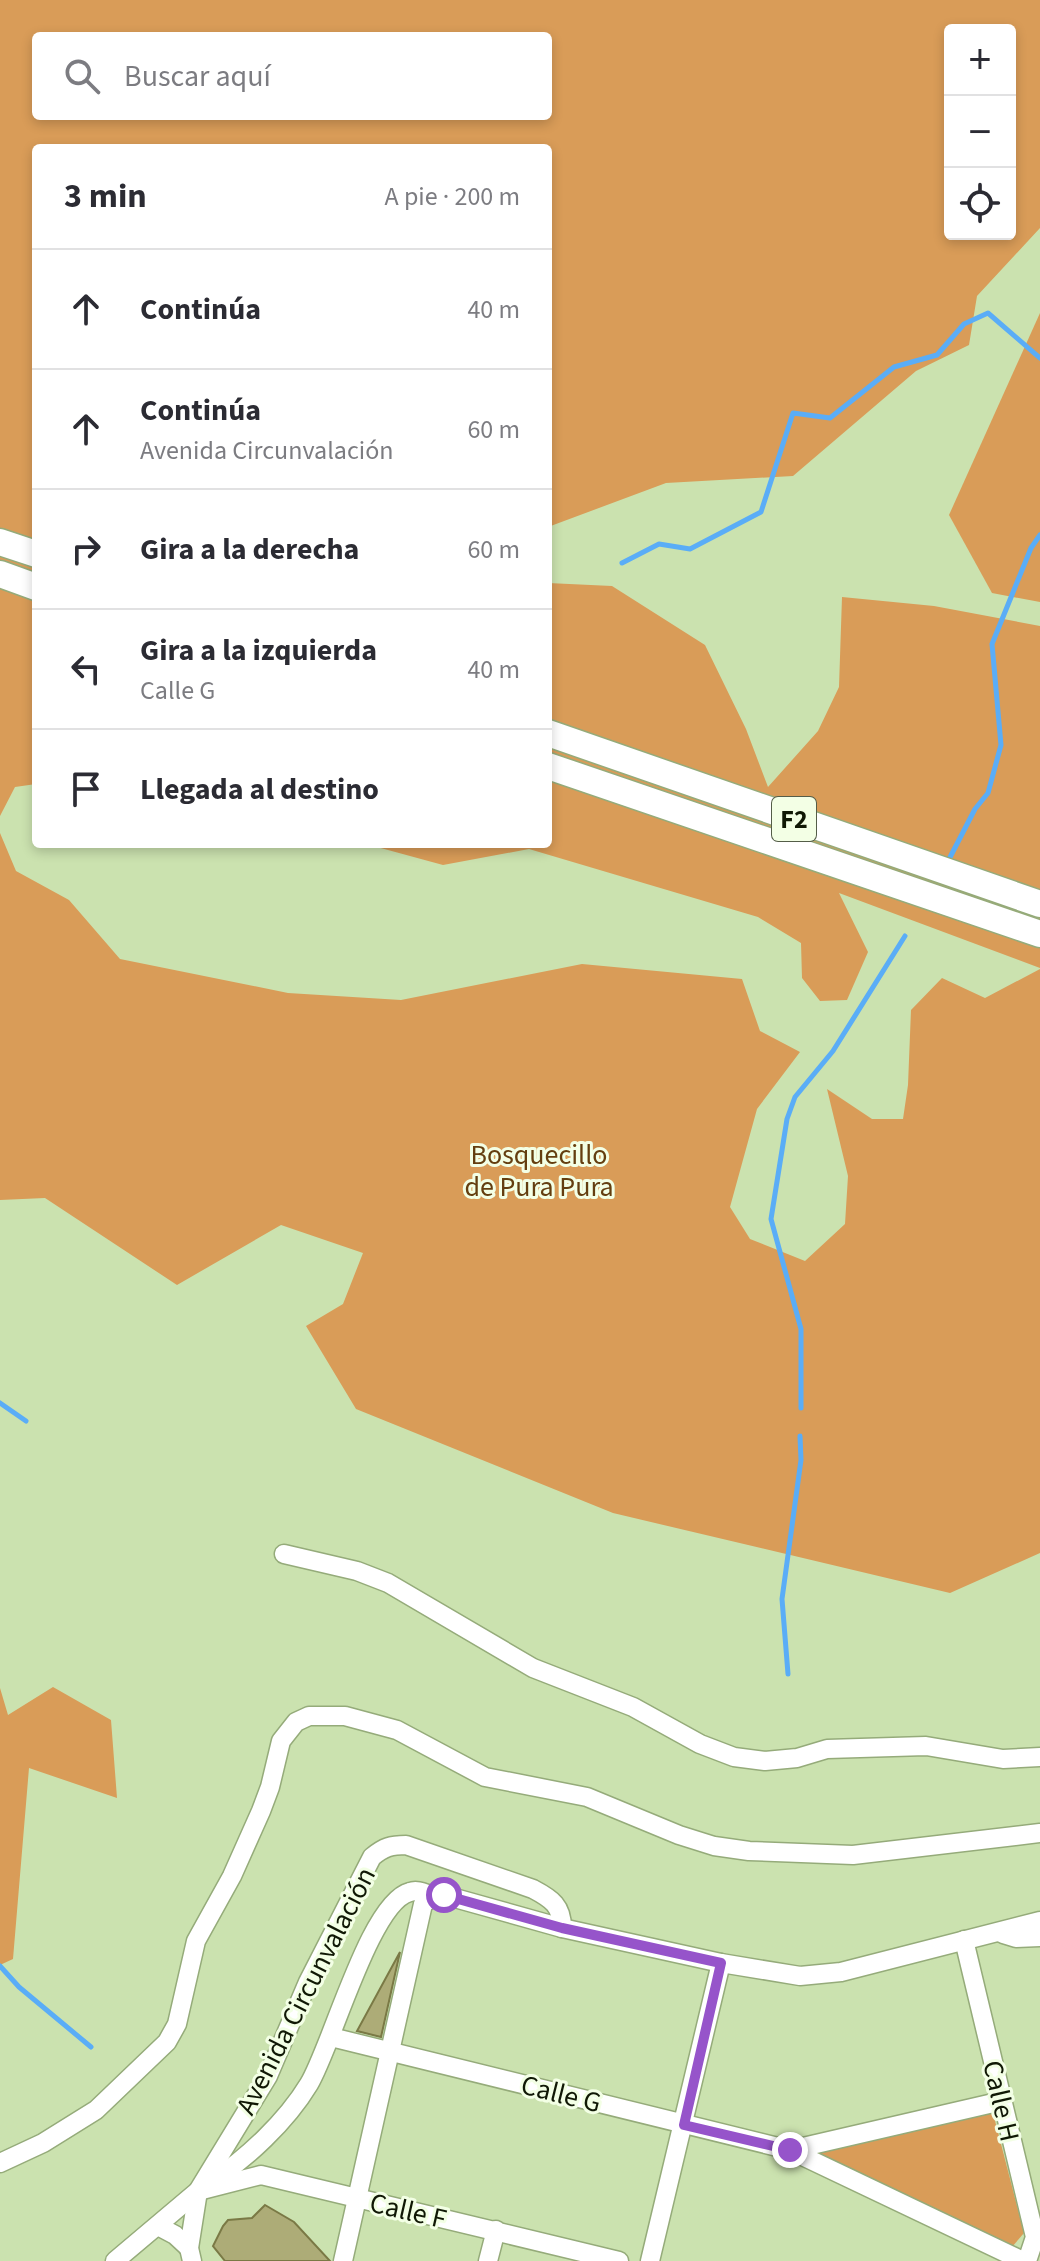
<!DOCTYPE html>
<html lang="es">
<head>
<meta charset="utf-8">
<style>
  body { margin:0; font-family:"Source Sans 3",sans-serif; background:#f7f7f7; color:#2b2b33 }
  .controls { position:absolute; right:24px; top:24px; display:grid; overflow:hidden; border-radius:8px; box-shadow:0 4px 12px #0003 }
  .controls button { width:72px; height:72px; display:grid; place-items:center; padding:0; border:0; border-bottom:2px solid #e1e1e2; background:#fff; color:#2b2b33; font:40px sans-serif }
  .stop { position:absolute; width:24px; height:24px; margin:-18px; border:6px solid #9654ca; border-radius:50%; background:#fff }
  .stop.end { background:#9654ca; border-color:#fff; box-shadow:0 2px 8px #0008 }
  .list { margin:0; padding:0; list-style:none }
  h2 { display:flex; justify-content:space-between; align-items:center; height:104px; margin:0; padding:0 32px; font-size:34px }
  h2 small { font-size:26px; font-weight:400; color:#7c7c81 }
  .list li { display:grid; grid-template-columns:52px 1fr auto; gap:24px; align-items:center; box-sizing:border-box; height:120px; padding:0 32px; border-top:2px solid #e1e1e2 }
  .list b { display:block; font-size:30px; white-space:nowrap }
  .list p { margin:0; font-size:26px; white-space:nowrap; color:#7c7c81 }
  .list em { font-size:26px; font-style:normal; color:#7c7c81 }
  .icon { flex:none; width:44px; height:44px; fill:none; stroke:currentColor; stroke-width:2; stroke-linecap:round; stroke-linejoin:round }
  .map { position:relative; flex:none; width:1040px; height:2261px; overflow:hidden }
  .search { position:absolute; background:#fff; box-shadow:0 4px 12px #0003; left:32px; top:32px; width:520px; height:88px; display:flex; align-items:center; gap:20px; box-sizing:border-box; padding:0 28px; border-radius:8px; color:#7c7c81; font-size:30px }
  .panel { position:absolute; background:#fff; box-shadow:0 4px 12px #0003; left:32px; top:144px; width:520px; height:704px; border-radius:8px }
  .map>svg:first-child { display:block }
  .green { fill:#d99c58; fill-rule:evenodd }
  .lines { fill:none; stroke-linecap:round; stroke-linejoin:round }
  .stream { stroke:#5aadf7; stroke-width:5 }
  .building { fill:#adac77; stroke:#7a7945; stroke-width:2 }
  .minor-casing { stroke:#95ab7a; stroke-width:21 }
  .highway-casing { stroke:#95ab7a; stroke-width:29 }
  .minor { stroke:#fff; stroke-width:18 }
  .highway { stroke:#fff; stroke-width:26 }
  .route { stroke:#9654ca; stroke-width:10 }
  .labels { text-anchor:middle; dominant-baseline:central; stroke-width:6; stroke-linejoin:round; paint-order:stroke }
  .shield { fill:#f3ffe5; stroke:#545d48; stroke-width:2 }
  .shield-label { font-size:26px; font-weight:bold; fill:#101805 }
  .park-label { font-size:28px; fill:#643e0f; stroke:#f3ffe5 }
  .street-label { font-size:28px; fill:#101805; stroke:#f3ffe5 }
</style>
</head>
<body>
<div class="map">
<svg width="1040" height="2261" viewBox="0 0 1040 2261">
  <rect width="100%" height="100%" fill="#cbe2af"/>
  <g class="green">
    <path d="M0,0H1040V228L977,296L969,345L916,371L793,476L666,483L548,527V148H36V784L15,787L0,816ZM950,30H1010V234H950ZM36,36H548V116H36Z"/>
    <path d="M1040,313V602L992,593L949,515Z"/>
    <path d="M548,583L612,586L705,645L746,729L768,787L818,731L839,687L842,597L934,606L1040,626V968L839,893L868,952L847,1000L820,1001L802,978L801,943L758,917L529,849L443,865L366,844H548Z"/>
    <path d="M0,833L16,871L69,900L120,959L288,993L401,1000L582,964L742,979L760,1031L800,1052L757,1109L730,1207L750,1239L805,1261L845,1224L848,1176L827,1089L872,1119H903L908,1085L911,1010L942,978L985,998L1040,969V1553L950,1593L613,1513L356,1409L306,1326L343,1304L363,1253L281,1225L177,1285L45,1198L0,1200Z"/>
    <path d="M53,1687L111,1720L117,1798L29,1768L13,1959L0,1965V1688L8,1715Z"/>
    <path d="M993,2113L1024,2233L1012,2247L810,2154Z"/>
  </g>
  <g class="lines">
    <g class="stream">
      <path d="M622,563L659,544L690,549L761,512L793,413L830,418L894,367L937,355L964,324L988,313L1040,358"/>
      <path d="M946,865L975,809L988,793L1001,745L992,644L1031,548L1040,535"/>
      <path d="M0,1403L26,1421"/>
      <path d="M801,1408V1329L771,1219L787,1119L795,1097L833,1051L905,936"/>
      <path d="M788,1674L782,1599L801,1460L800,1436"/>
      <path d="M0,1966L19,1987L91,2047"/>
    </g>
  </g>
  <g class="building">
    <path d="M400,1952L381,2037L357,2031Z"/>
    <path d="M265,2205L294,2222L330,2261H225L213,2246L223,2226L228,2220L252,2218Z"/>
  </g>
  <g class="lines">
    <g class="minor-casing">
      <g id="minor">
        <path d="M284,1554L357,1571L388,1583L533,1668L633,1707L700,1744L734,1757L765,1761L797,1758L827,1749L926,1746L1003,1759L1040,1757"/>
        <path d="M1003,1934L1016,1938L1040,1937"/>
        <path d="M964,1940L1035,2237L1027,2261"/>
        <path d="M331,2037L790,2150L1002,2101"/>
        <path d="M790,2150L1023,2261"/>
        <path d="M0,2163L43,2143L96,2110L167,2042L177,2024L196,1941L232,1876L261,1811L270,1787L281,1741L296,1722L309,1716H345L397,1730L485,1777L587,1797L679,1835L714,1846L749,1851L853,1855L1040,1833"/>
        <path d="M210,2183C247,2158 286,2122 309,2084C332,2046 370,1902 410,1892C418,1889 426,1894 434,1896"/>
        <path d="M198,2191L261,2175L619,2261"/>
        <path d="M158,2226L175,2235L189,2248"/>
        <path d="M115,2261L198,2191L268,2076L308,1982L372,1857C384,1847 391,1845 406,1845L533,1889C552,1899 562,1906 562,1928"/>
        <path d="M192,2261L189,2248L198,2191"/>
        <path d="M343,2261L423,1904L434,1896L444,1895L562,1928L721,1963L800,1976L841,1972L1040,1921"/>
        <path d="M488,2261L496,2230"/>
        <path d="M650,2261L721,1963"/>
      </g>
    </g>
    <g class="highway-casing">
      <g id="highway">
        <path d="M0,542L36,554"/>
        <path d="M0,574L36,587"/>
        <path d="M548,733L1040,904"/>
        <path d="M548,766L1040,934"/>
      </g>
    </g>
    <use href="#minor" class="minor"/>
    <use href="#highway" class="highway"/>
  </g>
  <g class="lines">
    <path class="route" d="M444,1895L562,1928L721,1963L684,2125L790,2150"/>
  </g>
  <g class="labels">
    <rect class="shield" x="772" y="797" width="44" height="44" rx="6"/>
    <g class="shield-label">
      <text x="794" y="819">F2</text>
    </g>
    <g class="park-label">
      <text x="539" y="1155">Bosquecillo<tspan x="539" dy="32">de Pura Pura</tspan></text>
    </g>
    <g class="street-label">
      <text transform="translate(306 1991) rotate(-63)">Avenida Circunvalación</text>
      <text transform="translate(561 2094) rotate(14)">Calle G</text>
      <text transform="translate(1001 2101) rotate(77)">Calle H</text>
      <text transform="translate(408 2211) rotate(13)">Calle F</text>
    </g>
  </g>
</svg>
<div class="controls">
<button>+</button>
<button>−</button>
<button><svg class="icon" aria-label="locate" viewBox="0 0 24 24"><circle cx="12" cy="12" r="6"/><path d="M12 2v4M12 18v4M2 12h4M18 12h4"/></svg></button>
</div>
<div class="stop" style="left:444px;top:1895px"></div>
<div class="stop end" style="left:790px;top:2150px"></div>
<div class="search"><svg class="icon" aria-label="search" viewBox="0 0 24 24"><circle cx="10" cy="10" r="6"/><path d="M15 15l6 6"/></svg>Buscar aquí</div>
<section class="panel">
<h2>3 min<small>A pie · 200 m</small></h2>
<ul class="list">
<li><svg class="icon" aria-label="ahead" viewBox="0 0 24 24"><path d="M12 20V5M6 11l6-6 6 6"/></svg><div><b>Continúa</b></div><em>40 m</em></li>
<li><svg class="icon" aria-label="ahead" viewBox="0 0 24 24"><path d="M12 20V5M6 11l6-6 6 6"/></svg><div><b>Continúa</b><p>Avenida Circunvalación</p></div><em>60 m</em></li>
<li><svg class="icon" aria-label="right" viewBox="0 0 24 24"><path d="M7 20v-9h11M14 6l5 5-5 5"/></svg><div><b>Gira a la derecha</b></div><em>60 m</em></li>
<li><svg class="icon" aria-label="left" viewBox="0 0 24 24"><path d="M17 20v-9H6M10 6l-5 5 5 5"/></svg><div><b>Gira a la izquierda</b><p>Calle G</p></div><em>40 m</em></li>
<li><svg class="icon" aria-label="arrive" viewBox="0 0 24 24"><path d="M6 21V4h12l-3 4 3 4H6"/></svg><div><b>Llegada al destino</b></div></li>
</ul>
</section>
</div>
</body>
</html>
